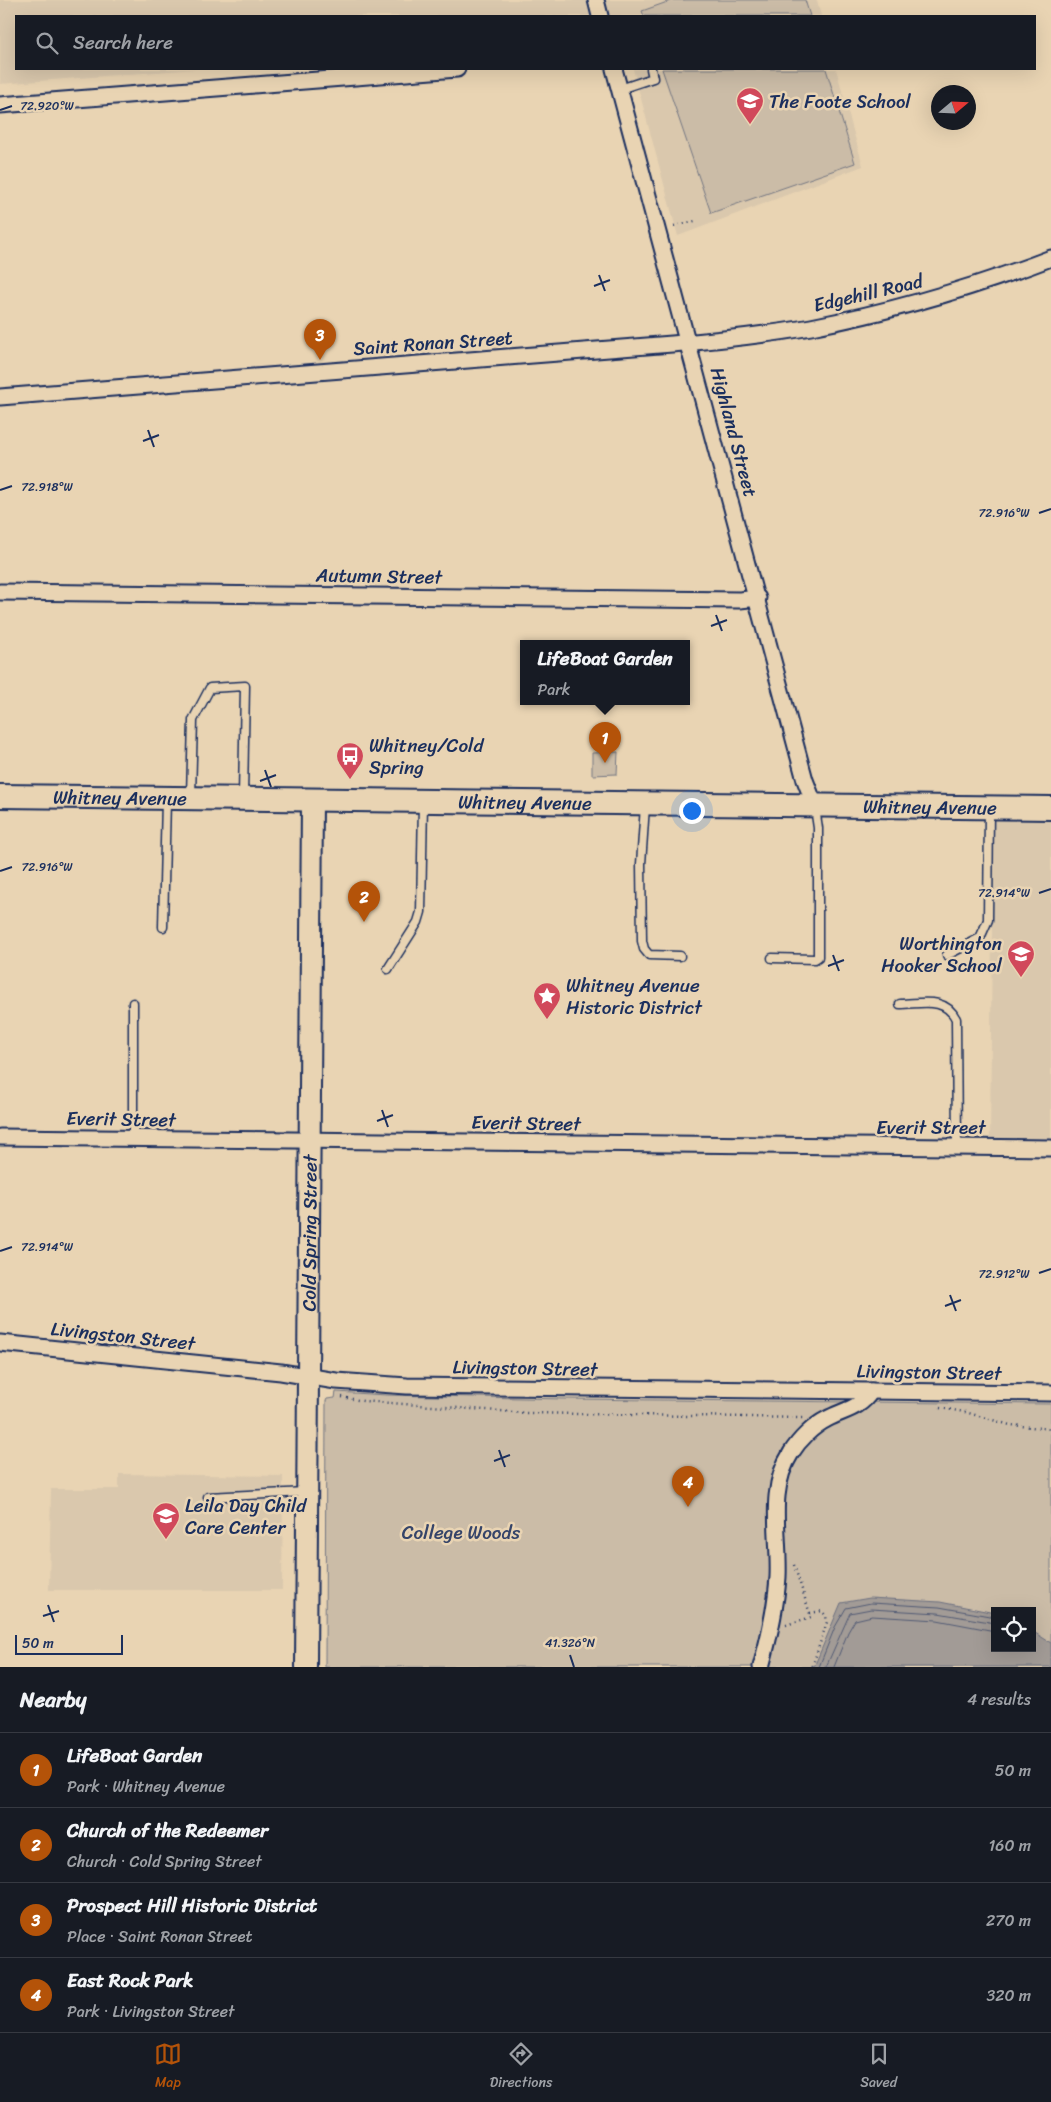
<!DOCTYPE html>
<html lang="en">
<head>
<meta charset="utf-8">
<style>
  body { margin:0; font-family:Sriracha,sans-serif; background:#242831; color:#f1f3f6 }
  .controls { position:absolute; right:15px; bottom:15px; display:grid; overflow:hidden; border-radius:0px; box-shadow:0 5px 20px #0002 }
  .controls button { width:45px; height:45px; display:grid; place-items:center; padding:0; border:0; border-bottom:1px solid #363941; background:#171b24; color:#f1f3f6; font:25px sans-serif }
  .compass { position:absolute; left:931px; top:85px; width:45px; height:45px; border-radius:50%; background:#171b24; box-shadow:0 5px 20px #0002; rotate:71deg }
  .scale { position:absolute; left:15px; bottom:12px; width:108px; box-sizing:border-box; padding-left:5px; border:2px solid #1b2f5e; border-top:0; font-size:14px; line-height:18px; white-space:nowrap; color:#1b2f5e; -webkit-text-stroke:4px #e9d4b3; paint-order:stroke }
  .you { position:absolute; left:691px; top:810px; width:18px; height:18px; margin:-12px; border:4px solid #fff; border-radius:50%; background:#1a73e8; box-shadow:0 0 0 8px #1a73e833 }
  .badge { display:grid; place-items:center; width:32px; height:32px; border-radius:50%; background:#b45309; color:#fff; font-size:16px; font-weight:700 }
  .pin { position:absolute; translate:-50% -41px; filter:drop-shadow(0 1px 2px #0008) }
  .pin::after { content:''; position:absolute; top:26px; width:18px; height:15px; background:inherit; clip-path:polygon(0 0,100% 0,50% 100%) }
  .popup { position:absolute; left:520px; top:640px; width:170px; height:65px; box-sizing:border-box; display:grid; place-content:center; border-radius:0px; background:#171b24; filter:drop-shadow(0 1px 4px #0005); font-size:16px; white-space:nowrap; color:#9ea1a6 }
  .popup b { font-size:19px; color:#f1f3f6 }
  .popup::after { content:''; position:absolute; left:50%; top:100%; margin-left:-10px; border:10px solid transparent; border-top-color:#171b24 }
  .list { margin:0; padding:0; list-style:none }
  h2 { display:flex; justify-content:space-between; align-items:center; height:65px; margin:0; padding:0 20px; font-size:21px }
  h2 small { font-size:16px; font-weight:400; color:#9ea1a6 }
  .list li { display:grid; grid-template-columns:32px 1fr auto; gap:15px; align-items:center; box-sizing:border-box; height:75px; padding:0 20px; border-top:1px solid #363941 }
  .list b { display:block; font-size:19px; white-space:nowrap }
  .list p { margin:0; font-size:16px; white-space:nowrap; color:#9ea1a6 }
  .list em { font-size:16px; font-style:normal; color:#9ea1a6 }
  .icon { flex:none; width:28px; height:28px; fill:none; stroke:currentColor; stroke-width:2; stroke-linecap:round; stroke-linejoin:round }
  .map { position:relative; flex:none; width:1051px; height:1667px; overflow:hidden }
  .search { position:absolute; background:#171b24; box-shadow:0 5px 20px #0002; left:15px; right:15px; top:15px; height:55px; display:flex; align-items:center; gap:12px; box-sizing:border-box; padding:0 18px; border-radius:0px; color:#9ea1a6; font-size:19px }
  .sheet { height:365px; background:#171b24 }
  nav { display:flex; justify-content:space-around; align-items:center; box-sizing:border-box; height:70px; border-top:1px solid #363941; background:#171b24; font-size:14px; color:#9ea1a6 }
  nav a { display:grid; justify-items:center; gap:2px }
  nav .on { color:#b45309 }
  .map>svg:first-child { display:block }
  .built { fill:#dac8ad }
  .green { fill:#cbbca7; stroke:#737682; fill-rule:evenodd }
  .water { fill:#a29b96; stroke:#6c7080 }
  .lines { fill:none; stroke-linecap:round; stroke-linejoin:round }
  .shore { stroke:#515a74; stroke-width:1 }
  .lane-casing { stroke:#1b2f5e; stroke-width:11 }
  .street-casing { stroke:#1b2f5e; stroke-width:19 }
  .secondary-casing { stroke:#1b2f5e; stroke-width:24 }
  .primary-casing { stroke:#1b2f5e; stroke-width:26 }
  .path { stroke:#1b2f5e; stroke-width:2.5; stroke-dasharray:1 4; stroke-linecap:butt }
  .lane { stroke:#e9d4b3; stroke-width:8 }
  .street { stroke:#e9d4b3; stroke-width:15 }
  .secondary { stroke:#e9d4b3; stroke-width:20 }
  .primary { stroke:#e9d4b3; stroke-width:22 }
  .ticks { fill:none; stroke:#1b2f5e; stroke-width:2 }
  .labels { text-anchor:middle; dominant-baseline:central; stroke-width:5; stroke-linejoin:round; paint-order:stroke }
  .poi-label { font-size:19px; fill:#1b2f5e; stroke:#e9d4b3; text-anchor:start }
  .street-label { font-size:19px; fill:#1b2f5e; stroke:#e9d4b3 }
  .park-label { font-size:19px; fill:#354469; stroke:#e9d4b3 }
  .ticks-label { font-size:12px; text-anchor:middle; fill:#1b2f5e; stroke:#e9d4b3; stroke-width:5; stroke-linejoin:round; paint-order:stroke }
</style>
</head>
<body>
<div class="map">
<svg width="1051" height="1667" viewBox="0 0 1051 1667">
  <rect width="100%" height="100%" fill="#e9d4b3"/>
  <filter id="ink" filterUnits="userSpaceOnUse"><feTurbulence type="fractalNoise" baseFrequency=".02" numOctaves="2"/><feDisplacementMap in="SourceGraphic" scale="10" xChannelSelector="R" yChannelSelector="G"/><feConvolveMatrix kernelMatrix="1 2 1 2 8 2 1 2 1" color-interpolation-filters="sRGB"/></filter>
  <g filter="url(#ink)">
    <g class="built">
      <path d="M0,0H817L821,16H16V69H196L0,84Z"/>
      <path d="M633,69H836L863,166L678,236Z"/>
      <path d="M993,808L1051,809V1148L990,1147Z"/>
      <path d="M119,1474L283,1476L282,1590H49L51,1489H119Z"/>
    </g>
    <g class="green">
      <path d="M673,0H805L810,16H644L642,11Z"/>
      <path d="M662,69H826L855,163L711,213Z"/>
      <path d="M618,752L617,774L592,775V753Z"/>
      <path d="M336,1392L386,1395L566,1399L1051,1404V1667H325L326,1401L327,1399L335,1398ZM995,1611H1032V1648H995Z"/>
    </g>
    <path class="water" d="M870,1598L940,1602L995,1613V1648H1032V1631L1051,1643V1667H814L841,1603Z"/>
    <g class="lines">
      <g class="shore">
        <path d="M819,1667L835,1627L846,1608L871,1603L939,1607L995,1617"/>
        <path d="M826,1667L850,1613L871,1609L938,1613L995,1623"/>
        <path d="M834,1667L848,1632L855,1620L872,1616L937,1620L995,1631"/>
      </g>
      <g class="lane-casing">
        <g id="lane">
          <path d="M620,89L653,78L651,69"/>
          <path d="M191,796L193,720L210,688L245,686L243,797"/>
          <path d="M645,806L641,864L642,941L644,949L649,955L680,956"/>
          <path d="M163,927L166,800"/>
          <path d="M947,955L980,938L988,920L989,809"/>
          <path d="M772,958L815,959L818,957V828L815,808"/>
          <path d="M388,969L418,922L421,912L423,803"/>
          <path d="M900,1004C921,1004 945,996 956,1019L957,1147"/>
          <path d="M133,1139V1003"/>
          <path d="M208,1497L305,1492"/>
        </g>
      </g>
      <g class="street-casing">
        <g id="street">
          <path d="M596,0L600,16"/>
          <path d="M614,69L805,780L815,806"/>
          <path d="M0,105L457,69"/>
          <path d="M0,397L672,344C718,340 765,335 811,327C893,311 973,288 1051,258"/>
          <path d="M0,592L740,600L758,598"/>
          <path d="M0,1137L1051,1148"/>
          <path d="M0,1343L281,1372L336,1381L407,1386L1051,1393"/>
          <path d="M761,1667C769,1638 776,1607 778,1577C780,1536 767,1490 791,1453C799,1440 813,1426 827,1419C843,1410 860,1409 871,1391"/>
        </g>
      </g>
      <g class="secondary-casing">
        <g id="secondary">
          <path id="s1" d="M306,1667L312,800"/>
        </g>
      </g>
      <g class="primary-casing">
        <g id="primary">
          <path id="s2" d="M0,796L1051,808"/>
        </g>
      </g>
      <g class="path">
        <path d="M674,226L695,221"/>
        <path d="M342,1397L363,1401L527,1413L803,1418"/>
        <path d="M940,1408L965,1412L1010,1425L1051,1429"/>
        <path d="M810,1613L822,1611L826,1616L827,1622L812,1667"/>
        <path d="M786,1625L811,1617L793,1562"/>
      </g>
      <use href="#lane" class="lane"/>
      <use href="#street" class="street"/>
      <use href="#secondary" class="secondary"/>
      <use href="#primary" class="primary"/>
    </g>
  </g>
  <path class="ticks" d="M0,110L12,106M599,275L605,291M594,286L610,280M148,430L154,447M143,441L159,435M0,490L12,486M1039,513L1051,509M716,615L722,631M711,626L727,620M265,770L271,787M260,781L276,775M0,871L12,867M1039,893L1051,889M833,955L839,971M828,966L844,960M382,1110L388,1127M377,1121L393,1115M0,1251L12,1247M1039,1273L1051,1269M950,1295L956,1311M945,1306L961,1300M499,1450L505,1467M494,1461L510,1455M48,1605L54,1622M43,1616L59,1611M570,1655L574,1667"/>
  <defs>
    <g id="school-pin" transform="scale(1.4375)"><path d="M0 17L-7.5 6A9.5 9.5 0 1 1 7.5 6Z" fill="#d1495b" stroke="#e9d4b3"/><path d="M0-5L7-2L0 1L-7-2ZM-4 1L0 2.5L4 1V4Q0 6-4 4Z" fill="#fff"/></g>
    <g id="bus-pin" transform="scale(1.4375)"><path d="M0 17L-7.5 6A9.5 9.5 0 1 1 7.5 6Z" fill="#d1495b" stroke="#e9d4b3"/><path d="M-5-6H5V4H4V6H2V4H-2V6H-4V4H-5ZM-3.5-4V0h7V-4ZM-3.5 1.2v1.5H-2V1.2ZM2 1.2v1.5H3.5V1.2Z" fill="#fff"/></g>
    <g id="sight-pin" transform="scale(1.4375)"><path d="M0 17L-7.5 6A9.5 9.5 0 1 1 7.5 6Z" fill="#d1495b" stroke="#e9d4b3"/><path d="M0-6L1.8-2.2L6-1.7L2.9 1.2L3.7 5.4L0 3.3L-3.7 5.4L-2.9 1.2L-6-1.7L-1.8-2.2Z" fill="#fff"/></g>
  </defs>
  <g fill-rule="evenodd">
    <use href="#school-pin" x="750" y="101"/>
    <use href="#bus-pin" x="350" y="756"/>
    <use href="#school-pin" x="1021" y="954"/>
    <use href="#sight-pin" x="547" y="996"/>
    <use href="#school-pin" x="166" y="1516"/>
  </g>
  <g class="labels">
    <g class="poi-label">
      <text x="769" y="101">The Foote School</text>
      <text x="369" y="745">Whitney/Cold<tspan x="369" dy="22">Spring</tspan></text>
      <text x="1002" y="943" text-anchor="end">Worthington<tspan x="1002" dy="22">Hooker School</tspan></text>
      <text x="566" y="985">Whitney Avenue<tspan x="566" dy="22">Historic District</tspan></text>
      <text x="185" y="1505">Leila Day Child<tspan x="185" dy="22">Care Center</tspan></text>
    </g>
    <g class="street-label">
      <text transform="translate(868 293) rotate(-13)">Edgehill Road</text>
      <text transform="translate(433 343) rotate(-4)">Saint Ronan Street</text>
      <text transform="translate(734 432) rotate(75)">Highland Street</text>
      <text transform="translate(379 576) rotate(1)">Autumn Street</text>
      <text stroke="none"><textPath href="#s2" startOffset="120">Whitney Avenue</textPath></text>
      <text stroke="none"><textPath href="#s2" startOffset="525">Whitney Avenue</textPath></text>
      <text stroke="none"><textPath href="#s2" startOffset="930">Whitney Avenue</textPath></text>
      <text transform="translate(121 1119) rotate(1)">Everit Street</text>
      <text transform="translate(526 1123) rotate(1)">Everit Street</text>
      <text x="931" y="1127">Everit Street</text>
      <text stroke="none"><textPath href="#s1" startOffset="434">Cold Spring Street</textPath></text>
      <text transform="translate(123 1336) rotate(6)">Livingston Street</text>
      <text transform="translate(525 1368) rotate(1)">Livingston Street</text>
      <text transform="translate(929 1372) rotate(1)">Livingston Street</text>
    </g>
    <g class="park-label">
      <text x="461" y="1532">College Woods</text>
    </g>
  </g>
  <g class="ticks-label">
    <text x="47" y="110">72.920°W</text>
    <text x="47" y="491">72.918°W</text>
    <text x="1004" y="517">72.916°W</text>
    <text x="47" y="871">72.916°W</text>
    <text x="1004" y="897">72.914°W</text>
    <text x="47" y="1251">72.914°W</text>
    <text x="1004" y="1278">72.912°W</text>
    <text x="570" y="1647">41.326°N</text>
  </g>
</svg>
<div class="controls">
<button><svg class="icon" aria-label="locate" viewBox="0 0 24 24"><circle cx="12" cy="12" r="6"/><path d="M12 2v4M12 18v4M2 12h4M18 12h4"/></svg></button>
</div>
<svg class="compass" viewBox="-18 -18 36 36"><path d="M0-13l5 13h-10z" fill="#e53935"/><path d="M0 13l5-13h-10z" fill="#9ea1a6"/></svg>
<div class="scale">50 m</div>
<div class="you"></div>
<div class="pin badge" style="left:605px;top:763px">1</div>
<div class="popup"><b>LifeBoat Garden</b>Park</div>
<div class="pin badge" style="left:364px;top:922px">2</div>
<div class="pin badge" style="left:320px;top:360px">3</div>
<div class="pin badge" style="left:688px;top:1507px">4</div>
<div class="search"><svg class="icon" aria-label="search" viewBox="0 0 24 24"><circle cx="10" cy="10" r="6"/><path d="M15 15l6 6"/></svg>Search here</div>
</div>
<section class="sheet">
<h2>Nearby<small>4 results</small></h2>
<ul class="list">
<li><span class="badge">1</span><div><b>LifeBoat Garden</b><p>Park · Whitney Avenue</p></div><em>50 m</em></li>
<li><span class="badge">2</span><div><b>Church of the Redeemer</b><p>Church · Cold Spring Street</p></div><em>160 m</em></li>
<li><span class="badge">3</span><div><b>Prospect Hill Historic District</b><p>Place · Saint Ronan Street</p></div><em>270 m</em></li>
<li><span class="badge">4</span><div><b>East Rock Park</b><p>Park · Livingston Street</p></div><em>320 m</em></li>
</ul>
</section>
<nav>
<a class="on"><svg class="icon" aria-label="map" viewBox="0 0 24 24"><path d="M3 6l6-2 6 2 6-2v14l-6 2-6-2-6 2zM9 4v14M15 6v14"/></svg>Map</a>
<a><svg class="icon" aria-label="directions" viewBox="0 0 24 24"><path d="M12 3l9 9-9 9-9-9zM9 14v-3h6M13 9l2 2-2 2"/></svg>Directions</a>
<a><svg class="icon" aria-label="saved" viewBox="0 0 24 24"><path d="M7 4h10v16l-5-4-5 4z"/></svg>Saved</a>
</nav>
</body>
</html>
